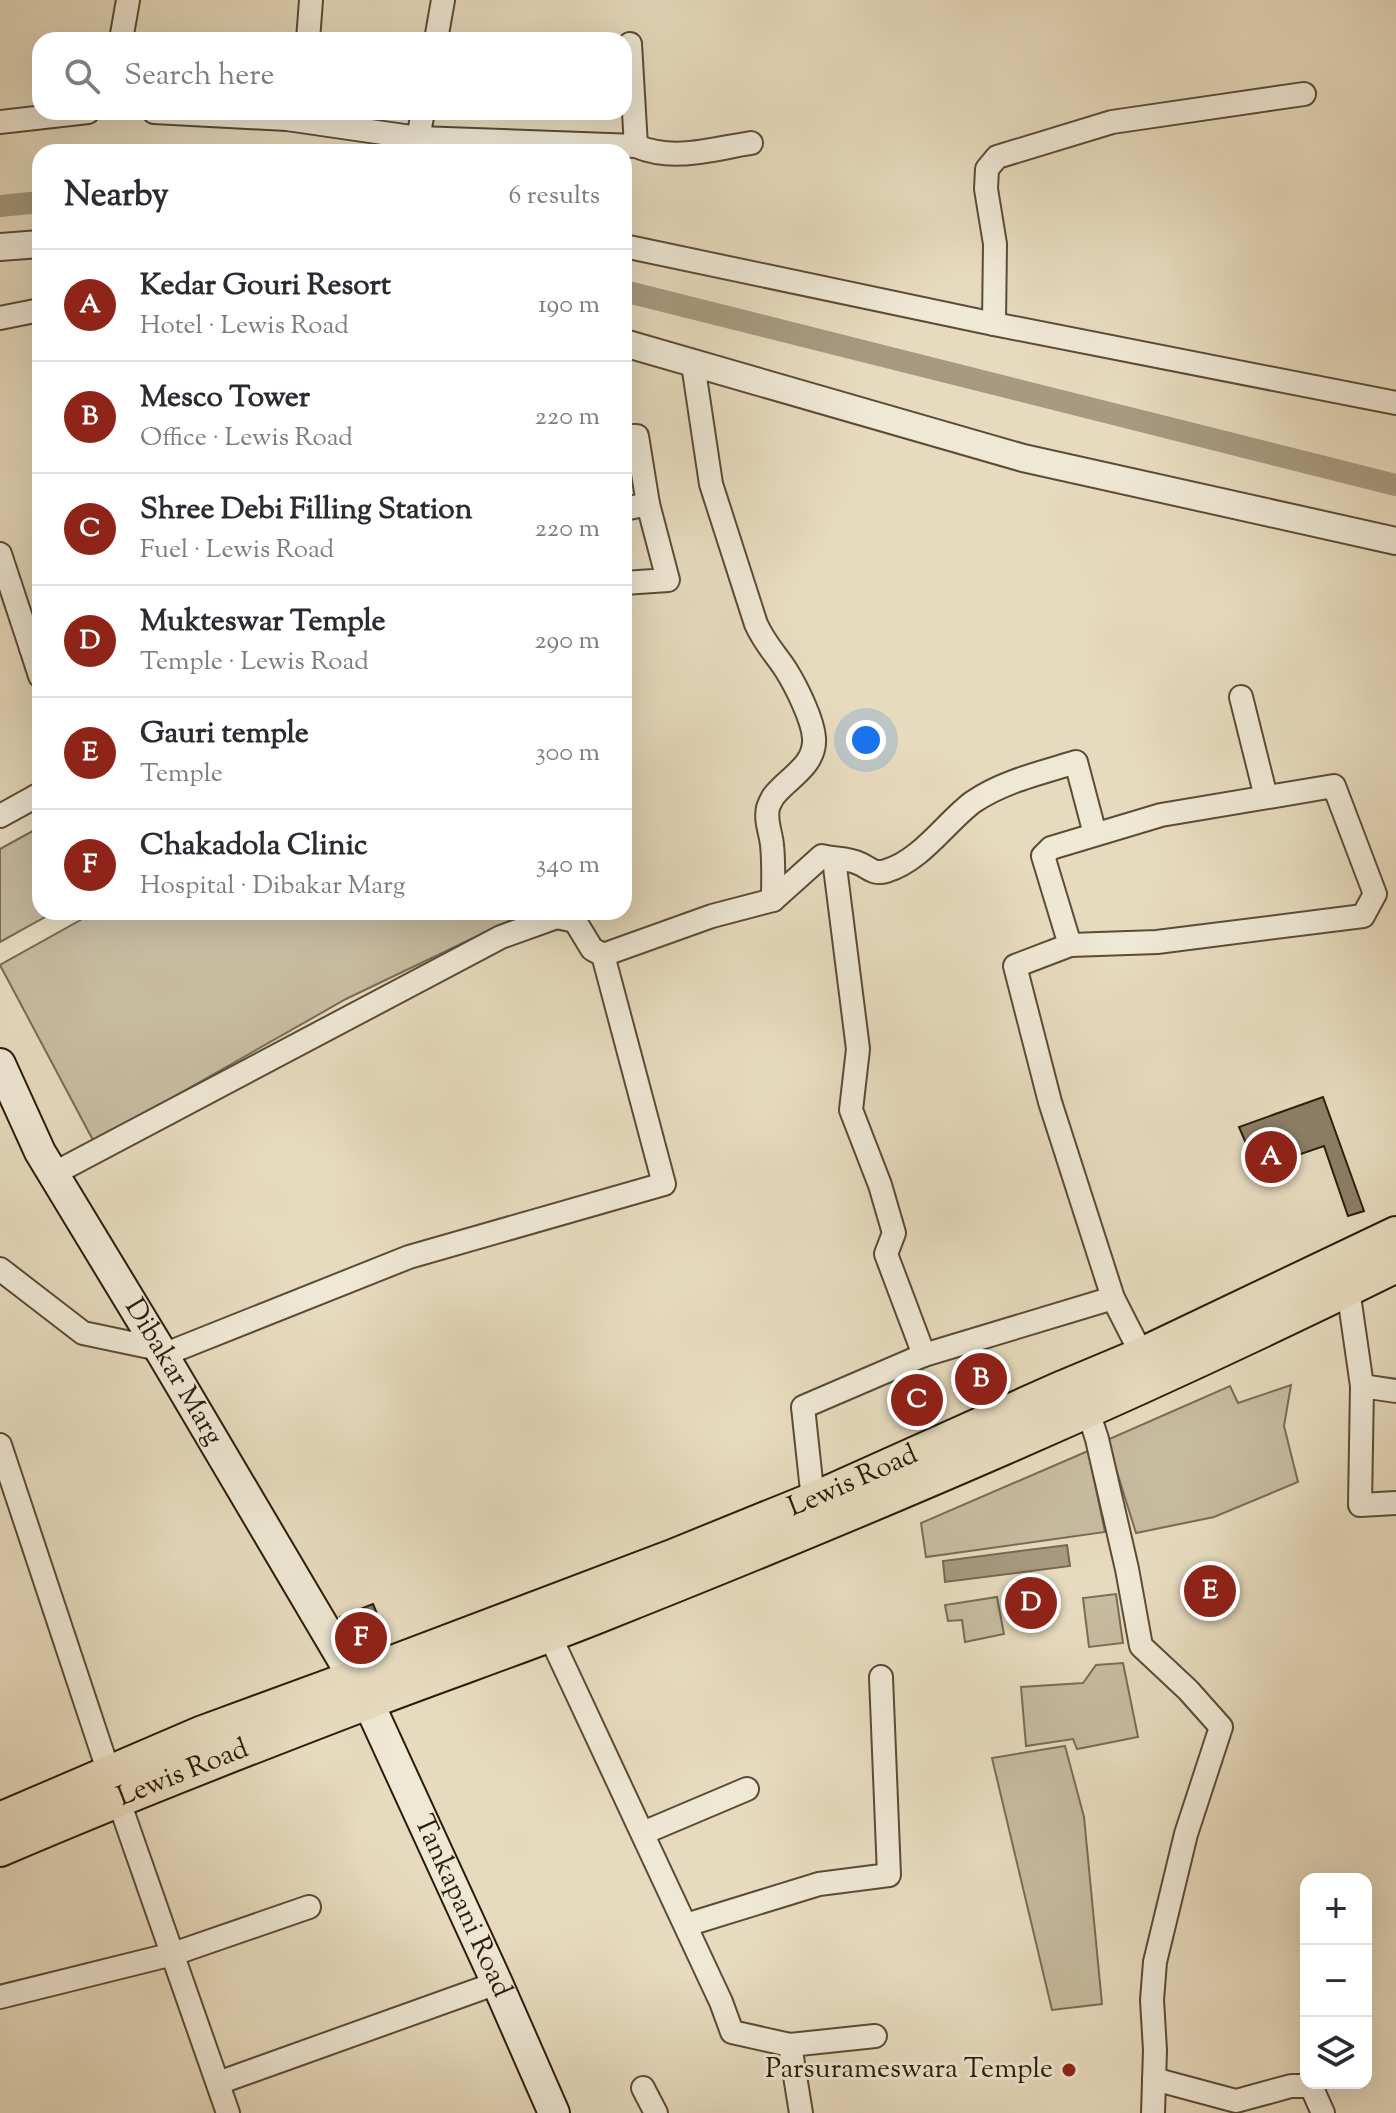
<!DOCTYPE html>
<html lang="en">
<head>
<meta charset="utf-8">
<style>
  body { margin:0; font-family:"Sorts Mill Goudy",serif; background:#f2f2f3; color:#2b2b33 }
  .controls { position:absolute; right:24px; bottom:24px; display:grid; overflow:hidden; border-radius:16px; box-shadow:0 8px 32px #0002 }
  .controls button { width:72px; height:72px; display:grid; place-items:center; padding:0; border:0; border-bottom:2px solid #e1e1e2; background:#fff; color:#2b2b33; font:40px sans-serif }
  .you { position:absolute; left:866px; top:740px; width:28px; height:28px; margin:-20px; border:6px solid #fff; border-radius:50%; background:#1a73e8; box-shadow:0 0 0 12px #1a73e833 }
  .badge { display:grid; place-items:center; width:52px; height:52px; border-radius:50%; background:#8f2418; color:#fff; font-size:26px; font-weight:700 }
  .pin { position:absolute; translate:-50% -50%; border:4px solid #fff; box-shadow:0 2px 8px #0006 }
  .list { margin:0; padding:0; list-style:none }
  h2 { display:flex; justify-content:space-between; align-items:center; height:104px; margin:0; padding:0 32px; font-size:34px }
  h2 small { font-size:26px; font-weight:400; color:#7c7c81 }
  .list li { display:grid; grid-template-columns:52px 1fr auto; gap:24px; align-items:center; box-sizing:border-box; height:112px; padding:0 32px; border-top:2px solid #e1e1e2 }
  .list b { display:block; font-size:30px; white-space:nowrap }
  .list p { margin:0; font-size:26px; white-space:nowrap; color:#7c7c81 }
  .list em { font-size:26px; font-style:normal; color:#7c7c81 }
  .icon { flex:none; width:44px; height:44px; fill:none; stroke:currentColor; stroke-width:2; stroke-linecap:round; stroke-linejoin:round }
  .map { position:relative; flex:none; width:1396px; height:2113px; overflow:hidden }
  .search { position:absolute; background:#fff; box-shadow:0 8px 32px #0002; left:32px; top:32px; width:600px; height:88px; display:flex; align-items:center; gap:20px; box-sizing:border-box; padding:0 28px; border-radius:24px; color:#7c7c81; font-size:30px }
  .panel { position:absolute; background:#fff; box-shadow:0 8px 32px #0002; left:32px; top:144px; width:600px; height:776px; border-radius:24px }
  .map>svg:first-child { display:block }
  .green { fill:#c7bba0; stroke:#796c54; stroke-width:2 }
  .water { fill:#a79a81; stroke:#756851; stroke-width:2 }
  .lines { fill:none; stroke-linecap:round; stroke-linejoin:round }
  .canal { stroke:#a79a81; stroke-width:22 }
  .building { fill:#8d7f68; stroke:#2b1c09; stroke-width:2 }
  .minor-casing { stroke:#5a4c36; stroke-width:26 }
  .tertiary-casing { stroke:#5a4c36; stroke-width:30 }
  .secondary-casing { stroke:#2b1c09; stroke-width:34 }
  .primary-casing { stroke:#2b1c09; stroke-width:38 }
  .minor { stroke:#efe8d5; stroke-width:22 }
  .tertiary { stroke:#efe8d5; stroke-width:26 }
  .secondary { stroke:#efe8d5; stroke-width:30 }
  .primary { stroke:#e7dbbf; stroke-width:34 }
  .poi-dot { fill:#8f2418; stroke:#efe8d5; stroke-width:3 }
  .labels { text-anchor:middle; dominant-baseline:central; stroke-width:6; stroke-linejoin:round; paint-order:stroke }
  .street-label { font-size:28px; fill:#2b1c09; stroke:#efe8d5 }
  .poi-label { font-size:28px; fill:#2b1c09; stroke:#efe8d5; text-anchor:end }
</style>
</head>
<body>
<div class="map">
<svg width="1396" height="2113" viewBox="0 0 1396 2113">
  <rect width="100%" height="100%" fill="#e7dbbf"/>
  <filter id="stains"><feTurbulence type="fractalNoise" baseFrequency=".0025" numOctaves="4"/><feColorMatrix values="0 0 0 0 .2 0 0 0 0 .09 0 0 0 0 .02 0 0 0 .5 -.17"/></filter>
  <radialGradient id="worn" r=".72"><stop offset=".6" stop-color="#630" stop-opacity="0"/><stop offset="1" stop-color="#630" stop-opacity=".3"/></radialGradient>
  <g class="green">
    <path d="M40,827V912H54L0,942V849Z"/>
    <path d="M95,912H538L511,920L346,999L94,1142L0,965Z"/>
    <path d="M1291,1385L1284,1426L1298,1482L1214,1517L1136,1533L1107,1440L1230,1386L1238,1403Z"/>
    <path d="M1088,1451L1105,1532L926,1557L921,1523Z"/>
    <path d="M1116,1594L1123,1643L1089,1647L1083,1598Z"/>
    <path d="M997,1597L1004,1634L965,1642L962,1620L948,1621L945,1605Z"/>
    <path d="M1123,1663L1138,1737L1077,1749L1073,1739L1026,1746L1021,1687L1083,1683L1096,1665Z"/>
    <path d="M1065,1746L1084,1817L1102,2004L1052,2010L992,1758Z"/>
  </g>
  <path class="water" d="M1067,1545L1070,1566L945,1582L943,1561Z"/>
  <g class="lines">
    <g class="canal">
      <path d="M0,206L40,202"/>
      <path d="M624,291L1396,485"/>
    </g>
  </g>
  <g class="building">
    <path d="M1323,1097L1364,1211L1348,1216L1324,1146L1257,1169L1239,1127Z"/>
    <path d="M373,1604L389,1643L360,1654L340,1617Z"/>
  </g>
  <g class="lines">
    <g class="minor-casing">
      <g id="minor">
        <path d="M121,40L128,0"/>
        <path d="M308,40L311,0"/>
        <path d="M436,40L443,0"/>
        <path d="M154,112L287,119L418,138L636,146L630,44"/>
        <path d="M0,122L88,112"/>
        <path d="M418,138L423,112"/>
        <path d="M636,146C674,162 712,149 751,143"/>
        <path d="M624,246L994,324L1396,403"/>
        <path d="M0,318L40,310"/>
        <path d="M994,324L995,244L986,189L987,169L997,157L1112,122L1304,94"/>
        <path d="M693,364L711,484L756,624C765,644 775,653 786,670C796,686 813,720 814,738C816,766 787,778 773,797C772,799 768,806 768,808C765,821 771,833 772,845C774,863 773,882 773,900"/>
        <path d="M624,436H637L648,504L624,509"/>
        <path d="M0,554L31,648L40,645"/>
        <path d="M624,583L668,580L648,504"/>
        <path d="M31,648L40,676"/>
        <path d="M1241,697L1266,797"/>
        <path d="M1334,786L1375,894L1363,916L1157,942L1070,945L1043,856L1051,848L1161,815Z"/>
        <path d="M0,816L40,794"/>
        <path d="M834,859L858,1049L851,1110L880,1185L894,1233L886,1254L924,1355"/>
        <path d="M603,955L712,916L773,900L822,856C833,859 848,858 858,863C869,867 873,875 886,871C921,861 946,822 973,802C1004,781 1041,773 1076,762L1095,834"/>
        <path d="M53,1174L501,937L557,917"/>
        <path d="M0,1269L83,1333L159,1349"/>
        <path d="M1338,1281L1348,1289L1362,1386L1360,1505L1396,1503"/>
        <path d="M1113,1298L1142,1355"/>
        <path d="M163,1355L409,1257L664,1184L603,955L592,949L575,921L557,917L556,912"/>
        <path d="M1362,1386L1396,1391"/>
        <path d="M1088,1411L1097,1439L1127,1569L1141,1646L1188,1690L1221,1727L1186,1834L1155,1962L1152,2000L1155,2050L1153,2113"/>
        <path d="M0,1445L109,1773"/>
        <path d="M813,1500L803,1407L924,1355L1113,1298L1050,1102L1015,966L1070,945"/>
        <path d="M549,1634L721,2002L732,2032L790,2045L801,2113"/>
        <path d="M118,1799L228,2113"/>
        <path d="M643,1833L747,1789"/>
        <path d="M686,1925L819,1884L889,1875L881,1677"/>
        <path d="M0,1997L173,1954L309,1907"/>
        <path d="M790,2045L875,2036"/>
        <path d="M1154,2079L1236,2101L1291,2086H1311L1323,2113"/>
        <path d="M218,2083L497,1983"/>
        <path d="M643,2088L656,2113"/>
      </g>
    </g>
    <g class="tertiary-casing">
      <g id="tertiary">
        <path d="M0,247L40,244"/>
        <path d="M624,343L1023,458L1396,541"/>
      </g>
    </g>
    <g class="secondary-casing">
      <g id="secondary">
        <path id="s1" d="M0,1064L40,1152L163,1355L368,1702L497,1983L554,2113"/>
      </g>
    </g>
    <g class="primary-casing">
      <g id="primary">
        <path id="s2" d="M0,1820L203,1733L353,1678L670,1558L813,1500L1056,1391L1142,1355L1396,1234"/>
        <path id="s3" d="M0,1849C121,1797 244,1749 367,1702C445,1672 525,1645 602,1614C871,1507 1137,1394 1396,1265"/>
      </g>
    </g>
    <use href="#minor" class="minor"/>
    <use href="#tertiary" class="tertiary"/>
    <use href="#secondary" class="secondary"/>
    <use href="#primary" class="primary"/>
  </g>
  <circle class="poi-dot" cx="1069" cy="2070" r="8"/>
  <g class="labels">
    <g class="street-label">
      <text stroke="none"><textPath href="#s1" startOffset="354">Dibakar Marg</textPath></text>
      <text stroke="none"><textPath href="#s2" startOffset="918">Lewis Road</textPath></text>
      <text stroke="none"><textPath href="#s3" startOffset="198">Lewis Road</textPath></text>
      <text stroke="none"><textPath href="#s1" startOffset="962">Tankapani Road</textPath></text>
    </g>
    <g class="poi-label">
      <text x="1053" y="2070">Parsurameswara Temple</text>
    </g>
  </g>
  <rect width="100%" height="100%" filter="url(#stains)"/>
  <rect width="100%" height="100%" fill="url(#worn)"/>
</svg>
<div class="controls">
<button>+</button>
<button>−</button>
<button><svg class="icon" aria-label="layers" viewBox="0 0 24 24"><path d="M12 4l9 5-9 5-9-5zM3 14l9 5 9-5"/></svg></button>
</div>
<div class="you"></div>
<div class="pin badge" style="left:1271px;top:1157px">A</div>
<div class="pin badge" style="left:981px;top:1379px">B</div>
<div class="pin badge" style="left:917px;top:1400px">C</div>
<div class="pin badge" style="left:1031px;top:1603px">D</div>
<div class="pin badge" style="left:1210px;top:1591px">E</div>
<div class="pin badge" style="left:361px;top:1638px">F</div>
<div class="search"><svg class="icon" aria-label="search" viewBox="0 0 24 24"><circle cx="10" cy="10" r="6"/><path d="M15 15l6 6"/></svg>Search here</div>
<section class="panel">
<h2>Nearby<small>6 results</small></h2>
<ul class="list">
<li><span class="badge">A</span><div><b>Kedar Gouri Resort</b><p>Hotel · Lewis Road</p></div><em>190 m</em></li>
<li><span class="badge">B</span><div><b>Mesco Tower</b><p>Office · Lewis Road</p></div><em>220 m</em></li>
<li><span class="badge">C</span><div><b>Shree Debi Filling Station</b><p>Fuel · Lewis Road</p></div><em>220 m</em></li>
<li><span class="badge">D</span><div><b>Mukteswar Temple</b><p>Temple · Lewis Road</p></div><em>290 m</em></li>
<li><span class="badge">E</span><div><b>Gauri temple</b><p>Temple</p></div><em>300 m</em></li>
<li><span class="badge">F</span><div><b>Chakadola Clinic</b><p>Hospital · Dibakar Marg</p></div><em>340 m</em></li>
</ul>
</section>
</div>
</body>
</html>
